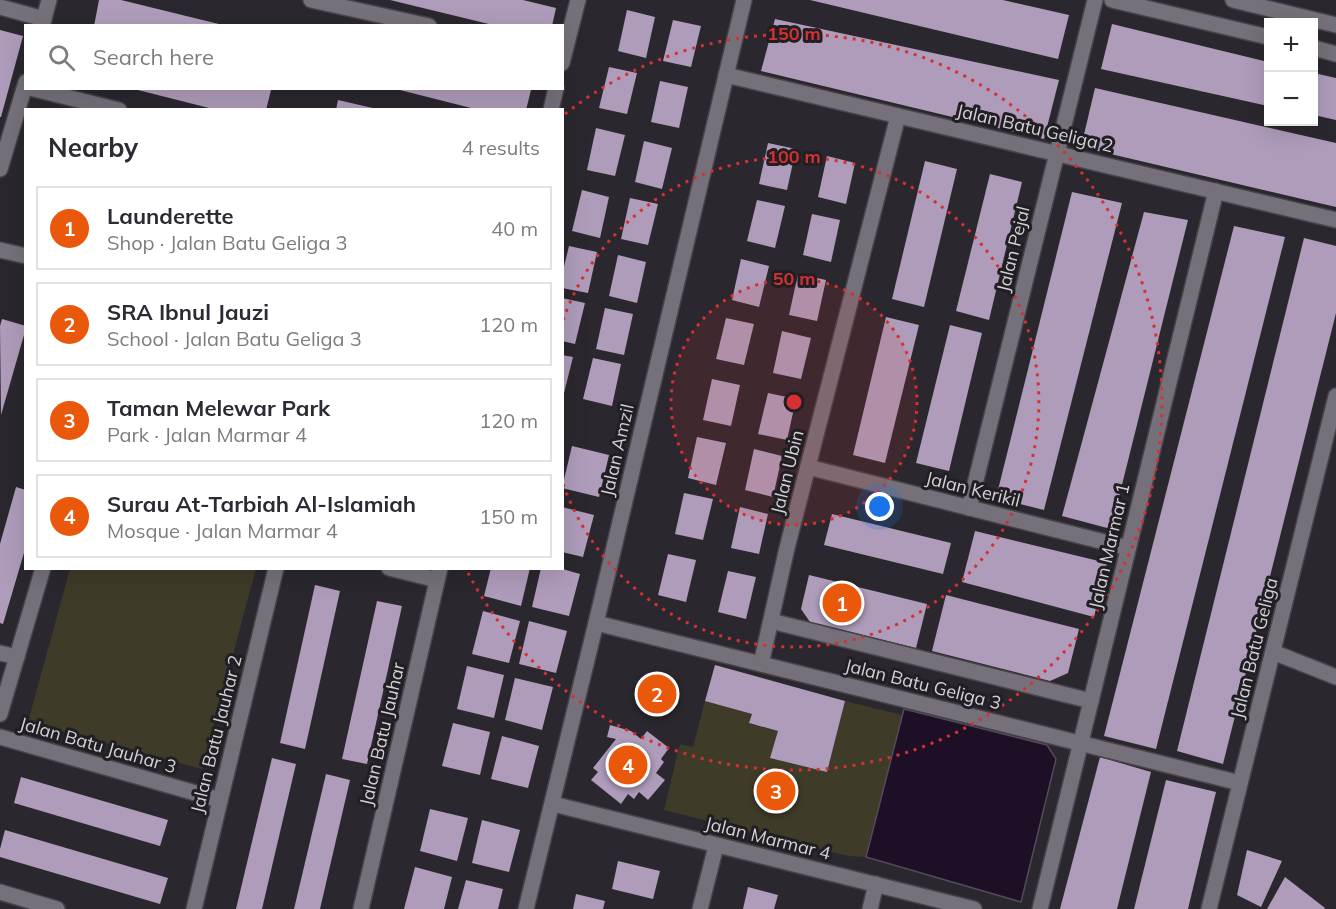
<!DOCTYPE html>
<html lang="en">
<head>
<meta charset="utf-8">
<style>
  body { margin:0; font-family:Mulish,sans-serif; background:#f7f7f7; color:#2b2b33 }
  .controls { position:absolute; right:18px; top:18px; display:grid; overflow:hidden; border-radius:0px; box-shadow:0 6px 24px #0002 }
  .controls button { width:54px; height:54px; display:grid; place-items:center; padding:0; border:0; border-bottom:2px solid #e1e1e2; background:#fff; color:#2b2b33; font:30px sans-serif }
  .you { position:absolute; left:880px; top:507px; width:21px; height:21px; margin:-15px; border:4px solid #fff; border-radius:50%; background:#1a73e8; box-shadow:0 0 0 9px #1a73e833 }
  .badge { display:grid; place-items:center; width:39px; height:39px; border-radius:50%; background:#ea580c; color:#fff; font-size:20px; font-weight:700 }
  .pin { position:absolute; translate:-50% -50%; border:3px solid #fff; box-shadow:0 2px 6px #0006 }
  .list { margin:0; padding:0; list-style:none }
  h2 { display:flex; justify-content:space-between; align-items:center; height:78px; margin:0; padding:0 24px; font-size:26px }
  h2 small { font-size:20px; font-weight:400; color:#7c7c81 }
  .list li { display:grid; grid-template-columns:39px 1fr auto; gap:18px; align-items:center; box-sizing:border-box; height:84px; margin:0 12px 12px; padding:0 12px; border:2px solid #e1e1e2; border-radius:0px }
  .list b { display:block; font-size:22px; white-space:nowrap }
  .list p { margin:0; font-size:20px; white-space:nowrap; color:#7c7c81 }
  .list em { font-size:20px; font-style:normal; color:#7c7c81 }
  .icon { flex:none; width:33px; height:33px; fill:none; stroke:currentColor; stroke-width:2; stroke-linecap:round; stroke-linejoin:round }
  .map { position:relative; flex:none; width:1336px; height:909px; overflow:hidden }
  .search { position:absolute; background:#fff; box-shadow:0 6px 24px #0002; left:24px; top:24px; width:540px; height:66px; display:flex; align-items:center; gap:15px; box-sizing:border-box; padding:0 21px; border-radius:0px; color:#7c7c81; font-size:22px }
  .panel { position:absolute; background:#fff; box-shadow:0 6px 24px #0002; left:24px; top:108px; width:540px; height:462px; border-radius:0px }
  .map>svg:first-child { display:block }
  .green { fill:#3f3b29 }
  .water { fill:#1d0f26; stroke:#544a5b; stroke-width:1.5 }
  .building { fill:#ae9cba }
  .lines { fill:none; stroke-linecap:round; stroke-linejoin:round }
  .street-casing { stroke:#464248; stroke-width:18 }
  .secondary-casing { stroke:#464248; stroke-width:18 }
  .street { stroke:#757079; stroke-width:15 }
  .secondary { stroke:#757079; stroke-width:15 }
  .ring { fill:none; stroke:#d63031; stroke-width:3; stroke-dasharray:3 6 }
  .labels { text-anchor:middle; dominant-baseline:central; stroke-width:6; stroke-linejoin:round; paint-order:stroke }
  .street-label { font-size:18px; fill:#d4d2d6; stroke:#211e24 }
  .centre { fill:#d63031; stroke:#211e24; stroke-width:3 }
  .ring-label { font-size:18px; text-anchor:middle; font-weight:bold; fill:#d63031; stroke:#211e24; stroke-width:6; stroke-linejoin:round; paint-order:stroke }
</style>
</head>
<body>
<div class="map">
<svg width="1336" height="909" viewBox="0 0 1336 909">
  <rect width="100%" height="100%" fill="#2b272e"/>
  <g class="green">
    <path d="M70,569H256L202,769L28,722Z"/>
    <path d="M705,701L752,714L750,724L778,731L771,758L827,772L845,701L902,715L866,857L848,856L664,810L680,744L693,747Z"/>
  </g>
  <path class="water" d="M904,709L1047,745L1056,759L1021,902L866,857Z"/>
  <g class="building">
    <path d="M99,0H121L227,26H94Z"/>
    <path d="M390,0H523L556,8L552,26H497Z"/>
    <path d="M810,0H1003L1069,15L1058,59Z"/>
    <path d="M627,10L655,17L646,58L618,51Z"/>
    <path d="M775,19L1059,80L1044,139L761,71Z"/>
    <path d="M673,20L701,26L691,67L663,61Z"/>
    <path d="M1112,24L1268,62V106L1101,69Z"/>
    <path d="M0,30L23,36L1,117H0Z"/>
    <path d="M609,67L637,73L627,114L599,108Z"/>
    <path d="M1314,73L1336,78V120L1314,115Z"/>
    <path d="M660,81L688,87L679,128L651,122Z"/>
    <path d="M130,88H264L271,90L266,110H217Z"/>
    <path d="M392,88H525L531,90L526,110H479Z"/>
    <path d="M1095,88L1336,143V207L1081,147Z"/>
    <path d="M338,100L377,109V110H336Z"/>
    <path d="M596,128L625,135L615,176L587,170Z"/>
    <path d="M644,141L672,148L662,189L635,182Z"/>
    <path d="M768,143L796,149L787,190L759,184Z"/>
    <path d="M827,156L855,163L846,204L818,197Z"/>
    <path d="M925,161L957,169L924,307L892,299Z"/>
    <path d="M990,174L1022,182L989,320L956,311Z"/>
    <path d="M582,190L609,197L600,238L572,231Z"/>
    <path d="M1072,192L1122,203L1044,510L996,498Z"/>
    <path d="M630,198L658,204L648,245L621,239Z"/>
    <path d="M757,200L785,206L775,248L747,241Z"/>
    <path d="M1144,212L1188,220L1111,529L1062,516Z"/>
    <path d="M812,214L840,220L831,262L803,255Z"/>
    <path d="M1234,226L1285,237L1156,749L1104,736Z"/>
    <path d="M1304,238L1336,246V313L1223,764L1177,751Z"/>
    <path d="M569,246L597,252L588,293L562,288V275Z"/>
    <path d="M618,255L646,262L637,303L609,296Z"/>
    <path d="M741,259L769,266L759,307L732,300Z"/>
    <path d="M798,274L826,280L817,321L789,315Z"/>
    <path d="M562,298L585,303L575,344L562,341Z"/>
    <path d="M605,308L633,314L624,355L596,349Z"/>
    <path d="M886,317L919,325L885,463L853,455Z"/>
    <path d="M726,318L754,324L744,365L716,359Z"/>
    <path d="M2,319L26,326V328L1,415L0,326Z"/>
    <path d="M950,325L982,333L949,471L916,463Z"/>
    <path d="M782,331L811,338L801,379L773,373Z"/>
    <path d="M562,355L573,357L563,397H562Z"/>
    <path d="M593,358L621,364L612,406L583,399Z"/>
    <path d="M712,379L740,385L731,426L703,420Z"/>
    <path d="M768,393L796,399L787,440L758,434Z"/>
    <path d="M697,437L726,443L716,485L688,478Z"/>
    <path d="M572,446L609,455L599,497L562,488Z"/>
    <path d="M754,449L782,456L773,497L745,490Z"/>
    <path d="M16,487L26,490V546L3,624L0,623V544Z"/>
    <path d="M684,493L713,499L703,540L675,534Z"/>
    <path d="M562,507L594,515L583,557L562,552Z"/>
    <path d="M740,507L768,514L759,554L731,548Z"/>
    <path d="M832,514L951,543L943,574L824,545Z"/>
    <path d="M975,531L1107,563L1094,617L962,582Z"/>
    <path d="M668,554L696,560L686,602L658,595Z"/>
    <path d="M491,568H530L521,606L484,596Z"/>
    <path d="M541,568H559L580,574L569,616L532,607Z"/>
    <path d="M728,571L756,577L746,619L718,612Z"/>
    <path d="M809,575L927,604L916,648L810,622L801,609Z"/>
    <path d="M315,585L340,591L305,749L280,743Z"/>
    <path d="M946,595L1079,629L1068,673L1050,681L932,651Z"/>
    <path d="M377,601L402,606L367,764L342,759Z"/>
    <path d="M483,611L520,621L509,663L472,654Z"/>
    <path d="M529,621L567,631L556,673L519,664Z"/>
    <path d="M715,665L845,701L827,772L770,758L778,731L749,723L752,714L705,701Z"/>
    <path d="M467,666L504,675L494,718L457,709Z"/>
    <path d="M515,678L553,687L542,730L505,720Z"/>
    <path d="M453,723L490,732L480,775L442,766Z"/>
    <path d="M610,725L631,731L641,739L647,731L669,748L661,759L664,762L656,773L665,780L648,800L639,792L634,799L628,794L621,804L591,780L598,772L593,768L616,739L607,737Z"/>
    <path d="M502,736L539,746L528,788L491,779Z"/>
    <path d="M1100,757L1151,772L1117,909H1060Z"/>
    <path d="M272,758L296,764L262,909H236Z"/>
    <path d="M326,774L350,780L320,909H294Z"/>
    <path d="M21,777L168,820L160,846L14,803Z"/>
    <path d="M1166,780L1216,792L1188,909H1134Z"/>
    <path d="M430,809L468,818L457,861L420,851Z"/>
    <path d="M482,820L520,830L509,872L472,863Z"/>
    <path d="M5,830L168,878L160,904L0,857V849Z"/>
    <path d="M1247,850L1282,861L1261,907L1237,895Z"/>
    <path d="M618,861L660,871L653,899L612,889Z"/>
    <path d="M415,867L452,877L444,909H404Z"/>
    <path d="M1285,877L1325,908L1324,909H1267Z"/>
    <path d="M466,880L503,889L498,909H458Z"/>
    <path d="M748,887L778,895L774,909H743Z"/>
    <path d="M576,894L605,901L603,909H573Z"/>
  </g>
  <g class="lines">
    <g class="street-casing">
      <g id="street">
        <path d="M311,0L429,26"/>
        <path d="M1112,0L1268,37"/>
        <path d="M0,7L44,19"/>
        <path d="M42,26L49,0"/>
        <path d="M1314,48L1336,54"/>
        <path d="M562,63L578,0"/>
        <path d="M726,75L1336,220"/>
        <path d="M30,88L119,110"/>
        <path d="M551,110L556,88"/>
        <path d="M0,169L26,82"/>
        <path d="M0,250L26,256"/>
        <path d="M808,467L1128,548"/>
        <path d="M969,508L1095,0"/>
        <path d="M389,568L437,580"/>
        <path d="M771,621L1091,701"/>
        <path d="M596,623L1240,783"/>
        <path d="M1273,652L1336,677"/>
        <path d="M0,653L17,657"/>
        <path d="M761,664L787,548L898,116"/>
        <path d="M0,714L43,568"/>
        <path d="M0,737L220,800"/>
        <path d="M553,804L974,909"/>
        <path d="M0,892L57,909"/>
        <path d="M194,909L276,568"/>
        <path d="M361,909L440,568"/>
        <path d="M526,909L596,623L744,0"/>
        <path d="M700,909L716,846"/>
        <path d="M870,909L876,884"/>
        <path d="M1040,909L1216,191"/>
        <path d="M1209,909L1336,396"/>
      </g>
    </g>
    <g class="secondary-casing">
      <path id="secondary" d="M1233,0L1336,25"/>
    </g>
    <use href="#street" class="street"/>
    <use href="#secondary" class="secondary"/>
  </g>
  <circle cx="794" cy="402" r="123" fill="#d63031" fill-opacity=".12"/>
  <g class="ring">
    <circle cx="794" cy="402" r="123"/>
    <path d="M563 320A245 245 0 1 1 563 484"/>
    <path d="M565 114A368 368 0 1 1 466 569"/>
  </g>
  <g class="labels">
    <g class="street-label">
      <text transform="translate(1035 128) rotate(13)">Jalan Batu Geliga 2</text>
      <text transform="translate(1013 249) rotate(-76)">Jalan Pejal</text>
      <text transform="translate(617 450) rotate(-77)">Jalan Amzil</text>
      <text transform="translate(787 472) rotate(-76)">Jalan Ubin</text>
      <text transform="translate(973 489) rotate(14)">Jalan Kerikil</text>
      <text transform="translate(1109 546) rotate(-77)">Jalan Marmar 1</text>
      <text transform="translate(1254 648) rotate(-76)">Jalan Batu Geliga</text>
      <text transform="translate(923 684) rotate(14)">Jalan Batu Geliga 3</text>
      <text transform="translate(216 734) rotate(-76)">Jalan Batu Jauhar 2</text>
      <text transform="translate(382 734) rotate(-77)">Jalan Batu Jauhar</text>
      <text transform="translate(98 745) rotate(16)">Jalan Batu Jauhar 3</text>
      <text transform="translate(768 838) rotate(14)">Jalan Marmar 4</text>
    </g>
  </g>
  <circle cx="794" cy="402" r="9" class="centre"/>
  <g class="ring-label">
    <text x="794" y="40">150 m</text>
    <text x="794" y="163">100 m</text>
    <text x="794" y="285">50 m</text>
  </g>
</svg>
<div class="controls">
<button>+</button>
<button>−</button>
</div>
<div class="you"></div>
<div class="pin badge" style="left:842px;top:603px">1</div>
<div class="pin badge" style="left:657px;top:694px">2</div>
<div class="pin badge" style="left:776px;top:791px">3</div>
<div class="pin badge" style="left:628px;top:765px">4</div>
<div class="search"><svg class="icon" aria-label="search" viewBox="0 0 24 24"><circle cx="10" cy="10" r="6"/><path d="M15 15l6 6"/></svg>Search here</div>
<section class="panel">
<h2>Nearby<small>4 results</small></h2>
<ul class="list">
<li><span class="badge">1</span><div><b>Launderette</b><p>Shop · Jalan Batu Geliga 3</p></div><em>40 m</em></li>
<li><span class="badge">2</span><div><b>SRA Ibnul Jauzi</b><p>School · Jalan Batu Geliga 3</p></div><em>120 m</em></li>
<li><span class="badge">3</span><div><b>Taman Melewar Park</b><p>Park · Jalan Marmar 4</p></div><em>120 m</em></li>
<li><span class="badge">4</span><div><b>Surau At-Tarbiah Al-Islamiah</b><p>Mosque · Jalan Marmar 4</p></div><em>150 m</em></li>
</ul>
</section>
</div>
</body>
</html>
